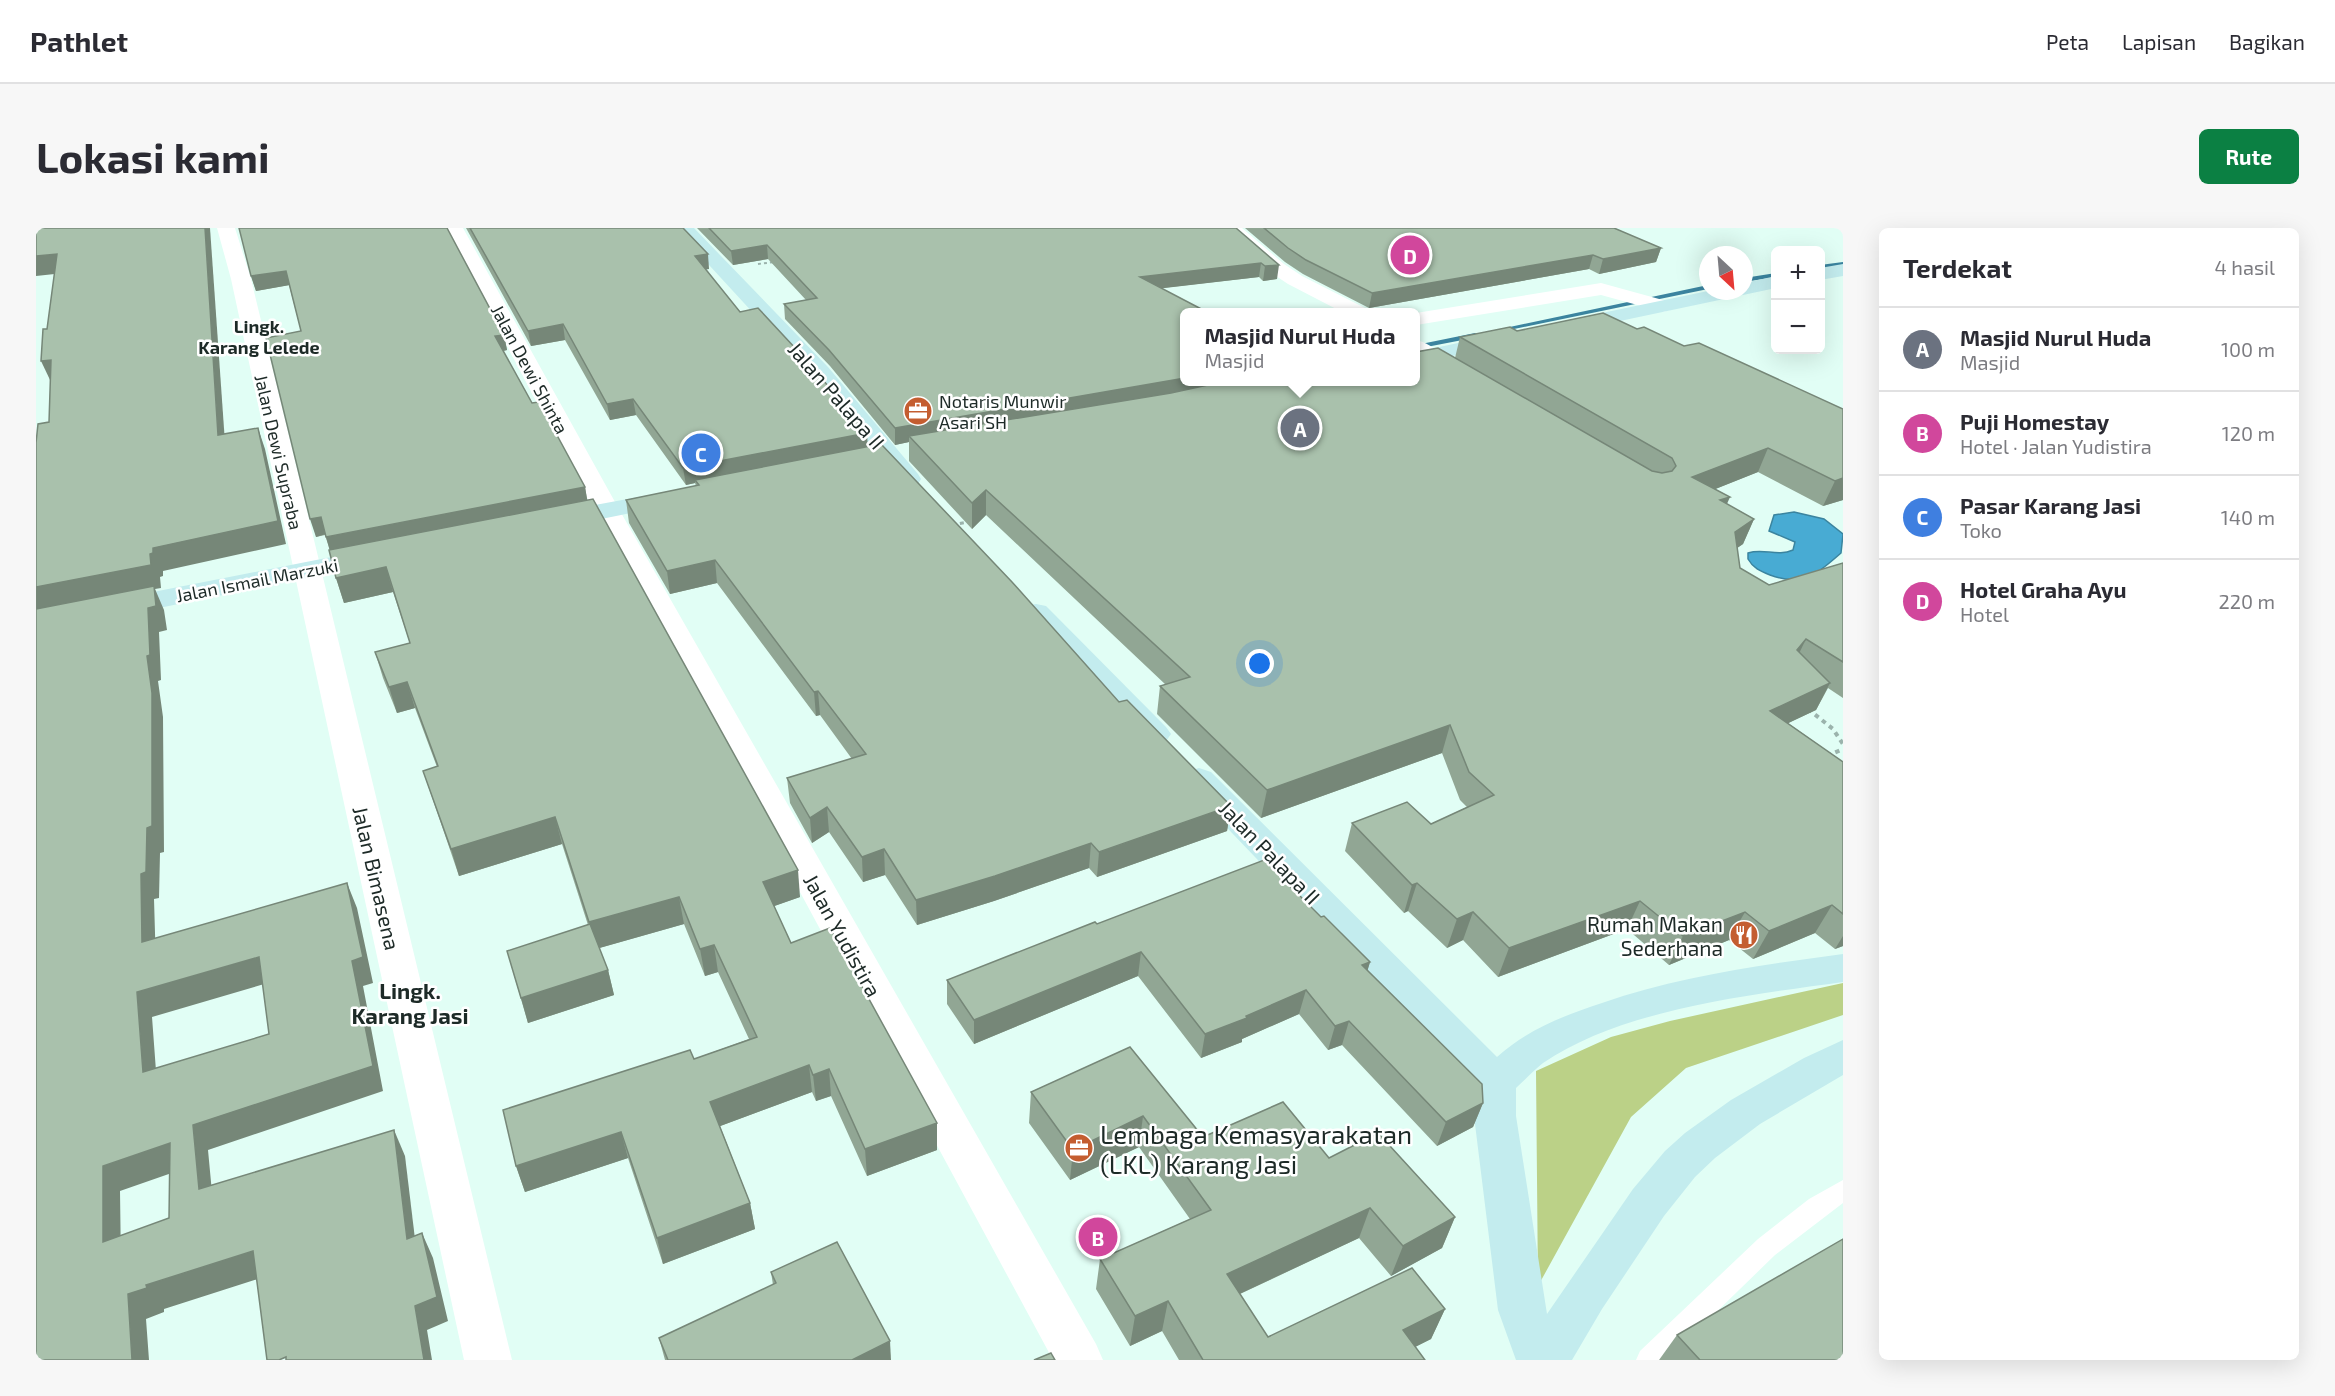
<!DOCTYPE html>
<html lang="id">
<head>
<meta charset="utf-8">
<style>
  body { margin:0; font-family:"Exo 2",sans-serif; background:#f7f7f7; color:#2b2b33 }
  .controls { position:absolute; right:18px; top:18px; display:grid; overflow:hidden; border-radius:9px; box-shadow:0 6px 24px #0002 }
  .controls button { width:54px; height:54px; display:grid; place-items:center; padding:0; border:0; border-bottom:2px solid #e1e1e2; background:#fff; color:#2b2b33; font:30px sans-serif }
  .compass { position:absolute; left:1663px; top:18px; width:54px; height:54px; border-radius:50%; background:#fff; box-shadow:0 6px 24px #0002; rotate:154deg }
  .you { position:absolute; left:1224px; top:436px; width:21px; height:21px; margin:-15px; border:4px solid #fff; border-radius:50%; background:#1a73e8; box-shadow:0 0 0 9px #1a73e833 }
  .badge { display:grid; place-items:center; width:39px; height:39px; border-radius:50%; background:#0b8043; color:#fff; font-size:20px; font-weight:700 }
  .pin { position:absolute; translate:-50% -50%; border:3px solid #fff; box-shadow:0 2px 6px #0006 }
  .popup { position:absolute; left:1144px; top:80px; width:240px; height:78px; box-sizing:border-box; display:grid; place-content:center; border-radius:9px; background:#fff; filter:drop-shadow(0 2px 4px #0005); font-size:20px; white-space:nowrap; color:#7c7c81 }
  .popup b { font-size:22px; color:#2b2b33 }
  .popup::after { content:''; position:absolute; left:50%; top:100%; margin-left:-12px; border:12px solid transparent; border-top-color:#fff }
  .list { margin:0; padding:0; list-style:none }
  h2 { display:flex; justify-content:space-between; align-items:center; height:78px; margin:0; padding:0 24px; font-size:26px }
  h2 small { font-size:20px; font-weight:400; color:#7c7c81 }
  .list li { display:grid; grid-template-columns:39px 1fr auto; gap:18px; align-items:center; box-sizing:border-box; height:84px; padding:0 24px; border-top:2px solid #e1e1e2 }
  .list b { display:block; font-size:22px; white-space:nowrap }
  .list p { margin:0; font-size:20px; white-space:nowrap; color:#7c7c81 }
  .list em { font-size:20px; font-style:normal; color:#7c7c81 }
  .map { position:relative; flex:none; width:1807px; height:1132px; overflow:hidden; border-radius:9px }
  header { display:flex; align-items:center; gap:36px; box-sizing:border-box; height:84px; padding:0 30px; background:#fff; border-bottom:2px solid #e1e1e2 }
  header strong { font-size:28px }
  nav { display:flex; gap:33px; margin-inline-start:auto; font-size:21px }
  .intro { display:flex; align-items:center; justify-content:space-between; box-sizing:border-box; height:144px; padding:0 36px }
  h1 { margin:0; font-size:42px }
  .button { padding:15px 27px; border-radius:9px; background:#0b8043; color:#fff; font-size:21px; font-weight:700 }
  main { display:flex; gap:36px; padding:0 36px }
  aside { flex:1; background:#fff; border-radius:9px; box-shadow:0 6px 24px #0002 }
  .map>svg:first-child { display:block }
  .green { fill:#bbd187 }
  .water { fill:#48abd3; stroke:#3b849f; stroke-width:1.5 }
  .lines { fill:none; stroke-linecap:round; stroke-linejoin:round }
  .stream { fill:#3b849f; fill-rule:evenodd }
  .path-far2 { stroke:#9bb3ac; stroke-width:2; stroke-dasharray:3 3; stroke-linecap:butt }
  .path-far1 { stroke:#9bb3ac; stroke-width:3; stroke-dasharray:4 4; stroke-linecap:butt }
  .path { stroke:#9bb3ac; stroke-width:4; stroke-dasharray:4.5 4.5; stroke-linecap:butt }
  .lane { fill:#fff; fill-rule:evenodd }
  .street { fill:#fff; fill-rule:evenodd }
  .secondary { fill:#c3ecee; fill-rule:evenodd }
  .wall { fill:#91a694 }
  .shaded-wall { fill:#768778 }
  .building { fill:#a9c1ac; stroke:#768778; stroke-width:1.5; fill-rule:evenodd }
  .labels { text-anchor:middle; dominant-baseline:central; stroke-width:5; stroke-linejoin:round; paint-order:stroke }
  .far-neighbourhood-label { font-size:18px; font-weight:bold; fill:#1d2a27; stroke:#fff }
  .far-street-label { font-size:18px; fill:#1d2a27; stroke:#fff }
  .far-poi-label { font-size:18px; fill:#1d2a27; stroke:#fff; text-anchor:start }
  .street-label { font-size:21px; fill:#1d2a27; stroke:#fff }
  .poi-label { font-size:21px; fill:#1d2a27; stroke:#fff; text-anchor:end }
  .neighbourhood-label { font-size:22px; font-weight:bold; fill:#1d2a27; stroke:#fff }
  .near-poi-label { font-size:26px; fill:#1d2a27; stroke:#fff; text-anchor:start }
</style>
</head>
<body>
<header>
<strong>Pathlet</strong>
<nav><a>Peta</a><a>Lapisan</a><a>Bagikan</a></nav>
</header>
<div class="intro"><h1>Lokasi kami</h1><a class="button">Rute</a></div>
<main>
<div class="map">
<svg width="1807" height="1132" viewBox="0 0 1807 1132">
  <rect width="100%" height="100%" fill="#e1fef5"/>
  <path class="green" d="M1807,755V787L1650,840L1595,889L1502,1058L1500,843L1575,809L1634,793Z"/>
  <path class="water" d="M1758,284L1788,291L1807,306L1805,325C1781,346 1766,359 1734,347C1724,343 1717,340 1712,331V325C1728,320 1741,329 1757,322L1759,314L1733,303L1738,287Z"/>
  <g class="lines">
    <g class="stream">
      <path d="M1807,34V38L1784,41V37Z"/>
      <path d="M1740,45V49L1708,54V50Z"/>
      <path d="M1672,57V61L1459,105L1455,103Z"/>
      <path d="M1439,105L1443,107L1442,109L1380,121V117Z"/>
    </g>
    <path class="path-far2" d="M722,36L738,34"/>
    <path class="path-far1" d="M916,297L932,294"/>
    <g class="path">
      <path d="M1772,481L1797,501L1807,516"/>
      <path d="M1791,528L1807,521"/>
    </g>
    <path class="lane" d="M1807,952V975L1739,1027L1631,1132H1600L1604,1123L1722,1011L1773,971Z"/>
    <g class="street">
      <path d="M181,0H199L215,51L476,1132H428L195,51Z"/>
      <path d="M409,0H427L584,283L1060,1116L1067,1132H1017L558,283Z"/>
      <path d="M1186,0H1206L1248,36L1266,48L1331,81L1334,85H1308L1252,56L1234,44Z"/>
      <path d="M1565,55L1634,74L1637,78L1634,82L1627,84L1565,67L1380,97V85Z"/>
      <path d="M1380,112C1389,114 1398,119 1404,127L1400,131L1393,133L1380,127Z"/>
    </g>
    <g class="secondary">
      <path d="M639,0H658L792,139L882,246L885,251L882,256L873,258L864,256L776,149Z"/>
      <path d="M1807,36V48L1784,52V40Z"/>
      <path d="M1740,48V60L1532,104L1525,102L1522,98L1525,94L1532,92L1672,63H1708V55Z"/>
      <path d="M1464,106L1471,108L1474,112L1471,116L1380,136V124Z"/>
      <path d="M635,263L644,265L647,270L644,275L521,300L512,297L508,292L512,287L521,284Z"/>
      <path d="M341,320L350,322L354,328L350,334L0,405V387Z"/>
      <path d="M1000,376L1010,378L1130,499L1135,506L1130,513L1119,516L1108,513L990,390L986,384L990,378Z"/>
      <path d="M1163,540L1175,544L1461,829C1492,801 1527,788 1566,775C1644,748 1725,737 1807,726V754C1714,767 1586,781 1507,835C1498,842 1489,852 1480,860V888L1511,1086L1597,961L1629,923L1649,905L1695,872L1768,830L1807,812V847L1724,896L1679,930L1659,949L1628,988L1566,1081L1536,1132H1480L1462,1082L1438,888L1439,859L1151,558L1147,551L1151,544Z"/>
    </g>
  </g>
  <g class="wall">
    <path d="M430,0H647L673,41H669L704,84L832,218L1083,474L1195,578L1191,603L1061,649L1053,640L958,673L881,697L849,647L827,654L793,604L776,615L754,575L751,550L816,531L784,487L780,488L681,355L634,366L593,295L590,272L660,258L659,255L650,257L600,187L574,192L529,112L495,118Z"/>
    <path d="M661,0H1200L1241,51L1227,53L1223,49L1126,60L1149,153H1380L1419,130L1424,109L1481,103L1601,101L1807,181V272L1787,278L1722,244L1679,261L1691,276L1718,291L1707,316L1701,320L1704,340L1733,357L1807,335V470L1792,460L1780,482L1752,495L1807,534V718L1799,721L1779,705L1717,731L1693,712L1633,737L1591,701L1462,749L1427,712L1411,720L1372,683L1368,685L1309,623L1316,595L1395,596L1431,579L1424,572L1406,525L1225,590L1121,486L1124,458L1130,457L950,287L936,301L873,233V214L859,217L794,138L749,91L748,76L770,72L732,31L697,37Z"/>
    <path d="M1209,0H1578L1625,20L1620,34L1563,46L1553,41L1333,80L1267,46L1249,34Z"/>
    <path d="M215,48L468,107L471,122L467,123L496,175L549,259L551,272L764,669L738,678L755,715L901,922L831,948L795,868L780,873L776,864L684,898L714,975L719,1001L627,1036L592,930L489,964L480,938L658,831L713,811L682,744L669,748L648,696L563,720L572,742L578,767L492,795L471,723L552,697L526,616L423,648L387,543L401,539L379,480L361,485L347,450L339,424L374,415L357,364L308,375L300,350L294,322L289,307L280,309L265,103L253,57L220,63Z"/>
    <path d="M1285,689L1334,734L1331,743L1447,875L1437,899L1401,918L1306,817L1292,822L1263,786L1206,811V814L1165,830L1102,748L938,816L911,776V752L1061,696Z"/>
    <path d="M1094,819L1167,909L1293,930L1419,989L1406,1020L1355,1048L1323,1010L1204,1066L1232,1109L1409,1081L1395,1111L1379,1119L1389,1132H1143L1126,1103L1094,1118L1060,1061L1064,1031L1154,991L1103,919L1034,952L993,895L995,864Z"/>
    <path d="M735,1044L855,1132H629L623,1110L737,1057Z"/>
    <path d="M1641,1107L1807,1132H1623Z"/>
  </g>
  <g class="shaded-wall">
    <path d="M169,0H174L190,229L182,207Z"/>
    <path d="M731,17L732,31L697,37L695,23Z"/>
    <path d="M1625,20L1620,34L1563,46L1567,31Z"/>
    <path d="M21,26L28,45L0,48V28Z"/>
    <path d="M672,26L673,41L661,43L659,28Z"/>
    <path d="M1557,27L1553,41L1333,80L1336,65Z"/>
    <path d="M1225,35L1223,49L1103,63L1104,49Z"/>
    <path d="M1243,37L1241,51L1227,53L1229,38Z"/>
    <path d="M250,43L254,57L220,63L215,48Z"/>
    <path d="M527,96L529,112L495,118L492,103Z"/>
    <path d="M468,107L471,122L463,124L459,108Z"/>
    <path d="M15,132V154L5,133Z"/>
    <path d="M1149,150V153H1217L873,208V214L859,217V200Z"/>
    <path d="M597,171L600,187L574,192L571,176Z"/>
    <path d="M222,200L229,221L250,316L127,343V348L124,349L125,360L119,361L128,382L131,402L123,404L125,452L122,453L127,489L128,624L124,625L123,670L118,671L120,739L106,714L0,385V359L114,326L117,320Z"/>
    <path d="M831,205L832,222L659,252V255L650,257L647,240Z"/>
    <path d="M1732,220L1722,244L1647,274L1656,249Z"/>
    <path d="M1807,250V272L1787,278L1799,253Z"/>
    <path d="M549,259L552,276L295,327L290,309Z"/>
    <path d="M950,262V287L936,301V275Z"/>
    <path d="M1694,269L1683,294L1684,272Z"/>
    <path d="M285,289L290,306L280,309L274,291Z"/>
    <path d="M1718,291L1707,316L1688,329L1699,304Z"/>
    <path d="M679,332L681,355L634,366L631,343Z"/>
    <path d="M350,339L357,364L308,375L300,350Z"/>
    <path d="M1770,411L1757,438L1761,422Z"/>
    <path d="M371,454L379,480L361,485L353,459Z"/>
    <path d="M1794,455L1780,482L1721,510L1734,483Z"/>
    <path d="M782,463L784,487L780,488L778,464Z"/>
    <path d="M1414,497L1406,525L1225,590L1231,562Z"/>
    <path d="M1195,578L1191,603L1061,649L1063,624Z"/>
    <path d="M791,579L793,604L776,615L774,590Z"/>
    <path d="M519,589L526,616L423,648L415,621Z"/>
    <path d="M1055,615L1053,640L958,673L881,697L880,672Z"/>
    <path d="M848,621L849,647L827,654L826,629Z"/>
    <path d="M762,642L764,669L730,681L727,654Z"/>
    <path d="M311,655L321,680L337,755L327,758L347,863L172,922L178,986L163,961L157,897L316,733Z"/>
    <path d="M1381,655L1372,683L1368,685L1376,657Z"/>
    <path d="M643,669L648,696L560,721L553,694Z"/>
    <path d="M1604,673L1591,701L1462,749L1473,720Z"/>
    <path d="M1796,677L1779,705L1717,731L1733,703Z"/>
    <path d="M1437,684L1427,712L1411,720L1421,691Z"/>
    <path d="M1709,684L1693,712L1633,737L1647,708Z"/>
    <path d="M1807,708V718L1799,721Z"/>
    <path d="M678,717L682,744L669,748L664,721Z"/>
    <path d="M1105,724L1102,748L938,816V792Z"/>
    <path d="M223,729L235,754L116,789L122,870L107,844L101,764Z"/>
    <path d="M1334,734L1327,758L1326,737Z"/>
    <path d="M572,742L578,767L492,795L485,770Z"/>
    <path d="M1270,762L1263,786L1206,811V814L1165,830L1169,806Z"/>
    <path d="M1313,793L1306,817L1292,822L1299,798Z"/>
    <path d="M773,837L776,864L679,900L674,874Z"/>
    <path d="M793,841L795,868L780,873L777,847Z"/>
    <path d="M1447,875L1437,899L1401,918L1410,894Z"/>
    <path d="M1107,888L1103,919L1034,952L1037,922Z"/>
    <path d="M901,895V922L831,948L829,921Z"/>
    <path d="M358,902L369,928L382,1036L371,1011Z"/>
    <path d="M585,904L592,930L489,964L480,938Z"/>
    <path d="M134,915L150,940L84,963L85,1039L67,1014V938Z"/>
    <path d="M714,975L719,1001L627,1036L621,1010Z"/>
    <path d="M1334,980L1323,1010L1184,1075L1191,1046Z"/>
    <path d="M1419,989L1406,1020L1355,1048L1367,1018Z"/>
    <path d="M386,1005L397,1030L412,1093L391,1102L396,1132H388L379,1078Z"/>
    <path d="M217,1023L231,1048L128,1081V1084L110,1091L113,1132H96L92,1066L110,1057Z"/>
    <path d="M1132,1073L1126,1103L1094,1118L1099,1088Z"/>
    <path d="M1409,1081L1395,1111L1355,1131L1367,1102Z"/>
    <path d="M854,1113L855,1132H816Z"/>
  </g>
  <g class="building">
    <path d="M0,0H169L182,207L222,200L242,293L117,320V325L114,326L115,337L0,359V215L2,196L13,194L15,132L5,133L7,101H11L21,26L0,28Z"/>
    <path d="M203,0H411L468,107L459,108L496,175L503,174L549,259L290,309L285,289L274,291L230,110L265,103L250,43L215,48Z"/>
    <path d="M434,0H647L672,26L659,28L704,84L722,80L773,135L831,205L647,240L597,171L571,176L527,96L492,103Z"/>
    <path d="M673,0H1200L1243,37L1229,38L1225,35L1104,49L1171,84H1149V150L859,200L793,122L748,76L781,70L731,17L695,23Z"/>
    <path d="M1228,0H1578L1625,20L1567,31L1557,27L1336,65L1270,32L1252,20Z"/>
    <path d="M1567,85L1601,101L1608,99L1648,118L1663,115L1807,181V250L1799,253L1732,220L1656,249L1694,269L1684,272L1718,291L1699,304L1704,340L1733,357L1807,335V434L1770,411L1761,422L1794,455L1734,483L1807,534V686L1796,677L1733,703L1709,684L1647,708L1604,673L1473,720L1437,684L1421,691L1381,655L1376,657L1316,595L1371,574L1395,596L1458,567L1433,544L1414,497L1231,562L1124,458L1154,449L950,262L936,275L873,208L1135,165L1190,153H1380V124L1402,120L1616,243L1626,245L1636,243L1640,238L1636,230L1424,109L1474,99L1481,103Z"/>
    <path d="M845,216L976,354L1083,474L1091,472L1195,578L1063,624L1055,615L959,648L880,672L848,621L826,629L791,579L774,590L751,550L830,526L782,463L778,464L679,332L631,343L590,272L663,257L659,252Z"/>
    <path d="M557,271L762,642L727,654L755,715L794,700L901,895L829,921L793,841L777,847L773,837L674,874L714,975L621,1010L585,904L480,938L467,882L654,822L658,831L721,809L678,717L664,721L643,669L553,694L519,589L415,621L387,543L402,538L371,454L353,459L339,424L374,415L350,339L300,350L293,322Z"/>
    <path d="M118,358L120,378L112,380L114,427L111,428L116,465V598L111,600L110,644L105,646L106,714L311,655L327,729L316,733L337,838L157,897L163,961L358,902L371,1011L386,1005L401,1069L379,1078L388,1132H250V1129L243,1132H231L217,1023L110,1057L111,1060L92,1066L96,1132H0V381ZM223,729L233,806L107,844L101,764ZM134,915L133,990L67,1014V938Z"/>
    <path d="M1228,632L1285,689L1288,688L1334,734L1326,737L1446,856L1447,875L1410,894L1313,793L1299,798L1270,762L1210,788L1211,790L1169,806L1105,724L938,792L911,752L1059,694L1061,696Z"/>
    <path d="M554,696L572,742L485,770L471,723Z"/>
    <path d="M1094,819L1167,909L1247,874L1293,930L1342,905L1419,989L1367,1018L1334,980L1191,1046L1232,1109L1376,1040L1409,1081L1367,1102L1389,1132H1167L1132,1073L1099,1088L1064,1031L1175,982L1107,888L1037,922L995,864Z"/>
    <path d="M1807,1011V1132H1664L1641,1107Z"/>
    <path d="M801,1014L854,1113L816,1132H632L623,1110L740,1055L735,1044Z"/>
    <path d="M1015,1125L1019,1132H998Z"/>
  </g>
  <defs>
    <g id="office-disc" transform="scale(1.5)"><circle r="9.5" fill="#c45d30" stroke="#fff"/><path d="M-6-3h4V-5.5h4V-3h4V5H-6ZM-1-4.5V-3h2v-1.5ZM-6 0V1H6V0Z" fill="#fff"/></g>
    <g id="restaurant-disc" transform="scale(1.5)"><circle r="9.5" fill="#c45d30" stroke="#fff"/><path d="M-5-6h1v4h1v-4h1v4h1v-4h1v5L-1.5 .5V6h-2V.5L-5-1ZM5-6V6H3V1.5H1.5Q1.5-4 5-6Z" fill="#fff"/></g>
  </defs>
  <g fill-rule="evenodd">
    <use href="#office-disc" x="882" y="183"/>
    <use href="#restaurant-disc" x="1708" y="707"/>
    <use href="#office-disc" x="1043" y="920"/>
  </g>
  <g class="labels">
    <g class="far-neighbourhood-label">
      <text x="223" y="98">Lingk.<tspan x="223" dy="21">Karang Lelede</tspan></text>
    </g>
    <g class="far-street-label">
      <text transform="translate(494 141) rotate(62)">Jalan Dewi Shinta</text>
      <text transform="translate(243 224) rotate(77)">Jalan Dewi Supraba</text>
      <text transform="translate(221 352) rotate(-11)">Jalan Ismail Marzuki</text>
    </g>
    <g class="far-poi-label">
      <text x="903" y="173">Notaris Munwir<tspan x="903" dy="21">Asari SH</tspan></text>
    </g>
    <g class="street-label">
      <text transform="translate(801 167) rotate(49)">Jalan Palapa II</text>
      <text transform="translate(1234 624) rotate(46)">Jalan Palapa II</text>
      <text transform="translate(341 650) rotate(77)">Jalan Bimasena</text>
      <text transform="translate(807 707) rotate(61)">Jalan Yudistira</text>
    </g>
    <g class="poi-label">
      <text x="1687" y="695">Rumah Makan<tspan x="1687" dy="24">Sederhana</tspan></text>
    </g>
    <g class="neighbourhood-label">
      <text x="374" y="762">Lingk.<tspan x="374" dy="25">Karang Jasi</tspan></text>
    </g>
    <g class="near-poi-label">
      <text x="1064" y="905">Lembaga Kemasyarakatan<tspan x="1064" dy="30">(LKL) Karang Jasi</tspan></text>
    </g>
  </g>
</svg>
<div class="controls">
<button>+</button>
<button>−</button>
</div>
<svg class="compass" viewBox="-18 -18 36 36"><path d="M0-13l5 13h-10z" fill="#e53935"/><path d="M0 13l5-13h-10z" fill="#7c7c81"/></svg>
<div class="you"></div>
<div class="pin badge" style="left:1264px;top:200px;background:#6b7280">A</div>
<div class="popup"><b>Masjid Nurul Huda</b>Masjid</div>
<div class="pin badge" style="left:1062px;top:1009px;background:#d1479c">B</div>
<div class="pin badge" style="left:665px;top:225px;background:#3f7fe0">C</div>
<div class="pin badge" style="left:1374px;top:27px;background:#d1479c">D</div>
</div>
<aside>
<h2>Terdekat<small>4 hasil</small></h2>
<ul class="list">
<li><span class="badge" style="background:#6b7280">A</span><div><b>Masjid Nurul Huda</b><p>Masjid</p></div><em>100 m</em></li>
<li><span class="badge" style="background:#d1479c">B</span><div><b>Puji Homestay</b><p>Hotel · Jalan Yudistira</p></div><em>120 m</em></li>
<li><span class="badge" style="background:#3f7fe0">C</span><div><b>Pasar Karang Jasi</b><p>Toko</p></div><em>140 m</em></li>
<li><span class="badge" style="background:#d1479c">D</span><div><b>Hotel Graha Ayu</b><p>Hotel</p></div><em>220 m</em></li>
</ul>
</aside>
</main>
</body>
</html>
